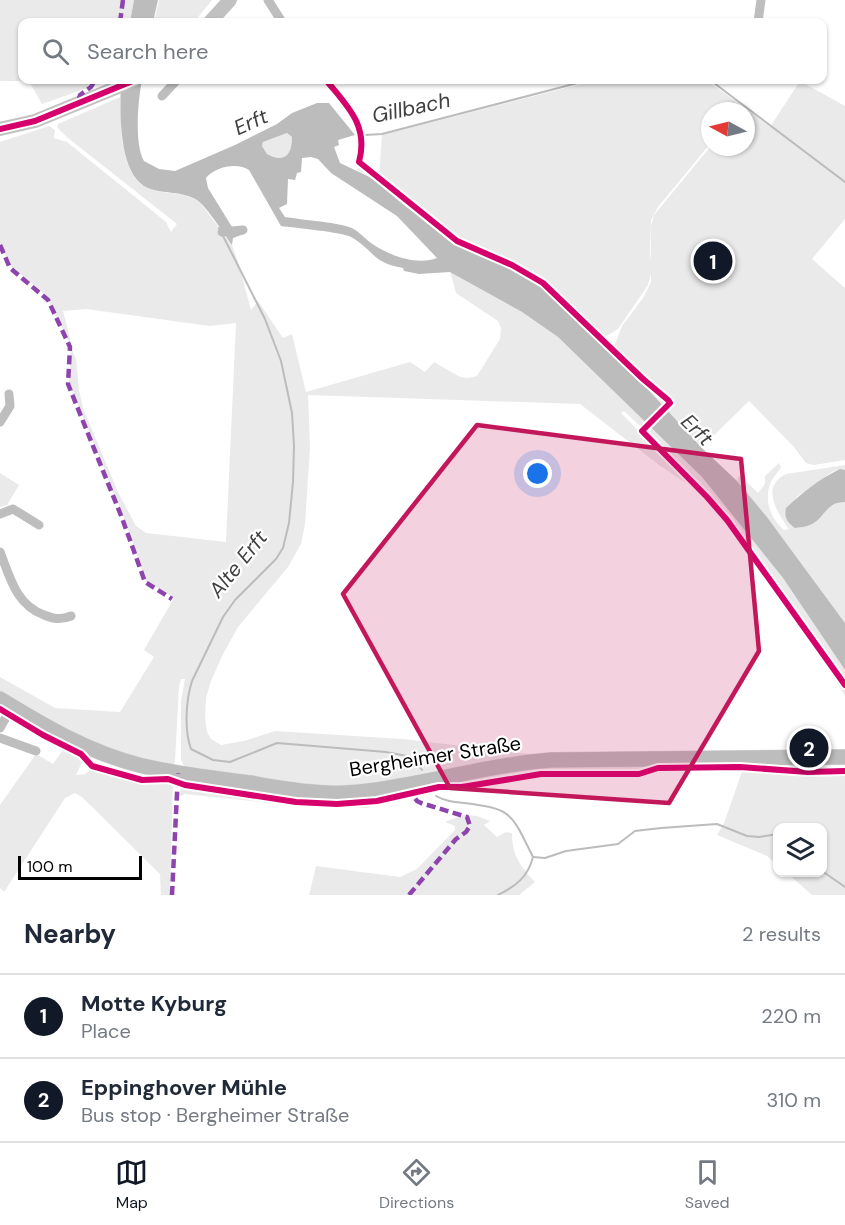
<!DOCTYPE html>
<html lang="en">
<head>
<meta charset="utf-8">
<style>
  body { margin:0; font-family:"DM Sans",sans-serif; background:#f6f6f7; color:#1f2937 }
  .controls { position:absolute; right:18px; bottom:18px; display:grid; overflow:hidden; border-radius:12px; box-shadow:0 2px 4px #0004 }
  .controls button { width:54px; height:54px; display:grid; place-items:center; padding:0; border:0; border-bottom:2px solid #e0e1e3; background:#fff; color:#1f2937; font:30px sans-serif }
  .compass { position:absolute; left:701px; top:102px; width:54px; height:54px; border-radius:50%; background:#fff; box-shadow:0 2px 4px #0004; rotate:277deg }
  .scale { position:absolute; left:18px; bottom:15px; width:124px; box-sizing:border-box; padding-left:6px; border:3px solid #000; border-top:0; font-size:16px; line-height:21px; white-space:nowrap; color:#000; -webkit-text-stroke:4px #fff; paint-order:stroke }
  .you { position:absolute; left:538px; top:474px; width:21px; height:21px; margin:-15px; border:4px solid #fff; border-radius:50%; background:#1a73e8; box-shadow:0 0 0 9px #1a73e833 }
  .badge { display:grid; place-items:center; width:39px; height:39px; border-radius:50%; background:#111827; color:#fff; font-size:20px; font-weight:700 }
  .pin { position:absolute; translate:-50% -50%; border:3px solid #fff; box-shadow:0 2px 6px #0006 }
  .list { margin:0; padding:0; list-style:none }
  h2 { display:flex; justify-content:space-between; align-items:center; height:78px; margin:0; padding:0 24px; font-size:26px }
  h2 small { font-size:20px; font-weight:400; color:#747a83 }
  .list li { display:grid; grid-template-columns:39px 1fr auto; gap:18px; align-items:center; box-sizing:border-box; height:84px; padding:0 24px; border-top:2px solid #e0e1e3 }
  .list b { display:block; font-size:22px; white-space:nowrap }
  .list p { margin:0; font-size:20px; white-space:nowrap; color:#747a83 }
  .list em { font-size:20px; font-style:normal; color:#747a83 }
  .icon { flex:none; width:33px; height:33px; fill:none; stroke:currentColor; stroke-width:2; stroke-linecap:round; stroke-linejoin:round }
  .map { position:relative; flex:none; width:845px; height:895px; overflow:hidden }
  .search { position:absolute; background:#fff; box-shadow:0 2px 4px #0004; left:18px; right:18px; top:18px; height:66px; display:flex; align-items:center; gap:15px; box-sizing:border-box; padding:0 21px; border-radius:12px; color:#747a83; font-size:22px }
  .sheet { height:246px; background:#fff }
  nav { display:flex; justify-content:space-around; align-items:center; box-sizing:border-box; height:84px; border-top:2px solid #e0e1e3; background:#fff; font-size:16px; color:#747a83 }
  nav a { display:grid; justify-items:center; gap:3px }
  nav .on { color:#111827 }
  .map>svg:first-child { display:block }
  .green { fill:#eaeaea }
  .water { fill:#bcbcbc; fill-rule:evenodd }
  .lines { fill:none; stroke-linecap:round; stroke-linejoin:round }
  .stream { stroke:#bcbcbc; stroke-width:2 }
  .canal { stroke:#bcbcbc; stroke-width:9 }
  .primary-casing { stroke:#dbdbdb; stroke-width:16 }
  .street { stroke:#bebebe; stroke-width:9 }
  .secondary { stroke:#c1c1c1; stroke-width:14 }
  .primary { stroke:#bdbdbd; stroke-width:15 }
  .quiet { stroke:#8e44ad; stroke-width:4.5; stroke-dasharray:9 4.5; stroke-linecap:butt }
  .cycleway-casing { stroke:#fff; stroke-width:10 }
  .cycleway { stroke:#d6006c; stroke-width:6 }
  .marked { fill:#c2185b; fill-opacity:0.2; stroke:#c2185b; stroke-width:4.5; stroke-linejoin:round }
  .labels { text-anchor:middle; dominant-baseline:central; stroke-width:4.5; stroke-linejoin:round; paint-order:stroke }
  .street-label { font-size:20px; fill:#000; stroke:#fff }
  .water-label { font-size:21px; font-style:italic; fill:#404040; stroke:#fff }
</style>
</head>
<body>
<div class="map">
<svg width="845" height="895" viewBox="0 0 845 895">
  <rect width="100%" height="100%" fill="#fff"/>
  <g class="green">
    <path d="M0,0H134L130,22H22V80H110L42,104L29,81H0Z"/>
    <path d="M159,0H212L194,22H154Z"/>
    <path d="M597,80H706L741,105L736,111H710V144L658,207L651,220L650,252L652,270L648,285L618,329L603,338C579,315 556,289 527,272C505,259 479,253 457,239C429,221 405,196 379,176L382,135Z"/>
    <path d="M800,81L845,106V219L812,259L845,288V460L814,465L806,463L794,447L749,401L702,447L666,410L672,404L668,398L644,380L614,347L622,326L643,298L651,282V226L654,215L710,147H746V111H739L742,106L770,127Z"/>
    <path d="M120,97L122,140L127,159L134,174L141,184L162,192L186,195L199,201L232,245L239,265L251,310L258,301L283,338L292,334L306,392L410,362L425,372L434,362L460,377L468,378L477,376L500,339L501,328L498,321L456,293L450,271L522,312L558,337L647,423L642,428L624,411L621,413L706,499L727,523L845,688V696L826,665L727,523L689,485L659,465L580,404L308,395L310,448L305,524L301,544L288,567L238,627L223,654L211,681L206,698L205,718L207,732L211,739L221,745L244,741L275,731L403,739L538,755L389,783L326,788L184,766L181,760V701L185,679H181L179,687L175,762L172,766L122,754L87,742L0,694V677L55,708L120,712L154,657L144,650L174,598L146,581L124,518L69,383L71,347L76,359L79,390L83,408L118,492L136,526L146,533L226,542L236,323L210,326L86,309L63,311L71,343L70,344L45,294L12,267L7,260L0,243V142L49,126L55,130L54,138L67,142L166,222L171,232L177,224L68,138L57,127L58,124Z"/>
    <path d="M287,133L292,137C292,156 284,163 267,154L262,146L263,142Z"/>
    <path d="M360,165L407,204L456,241L513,266L543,284L642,380L663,396L666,404L664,407L641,382L561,303L455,243L399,201L376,180L357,170Z"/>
    <path d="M651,426L702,477L731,512L783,578L845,670V681L730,520L709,495L645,432Z"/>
    <path d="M779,463L781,467C778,473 772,478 770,484C764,501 771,519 784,530L789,529C777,512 760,487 786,474L845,465V470C830,467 823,482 812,488C805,492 801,493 796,498L795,528C800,527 806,527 810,525C825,519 825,502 845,502V623L767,517L737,481L738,476L743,478L758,493L765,484V476Z"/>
    <path d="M0,473L19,485L7,505L0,507Z"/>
    <path d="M63,750L83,760L76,775L86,774L91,768L143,782H173L170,895H161L160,874L83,798L75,793L65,798L4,892L0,888V805L36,754L53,764Z"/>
    <path d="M736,765L657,767L643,772L530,773L464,785L439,787L417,791L416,788L511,768Z"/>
    <path d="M743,769L845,775V895H812L787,873L822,872V828H778L777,865L767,856L717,835L724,823Z"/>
    <path d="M187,779L404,792L406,795L369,801L321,802L186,784L185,782Z"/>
    <path d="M187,787L320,805L369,804V808L297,806L185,794L178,797L181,788Z"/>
    <path d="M463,815L477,816L490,821L484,825L497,837L506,832L512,833C512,855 520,866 535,882L519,895H309L316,866L400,877L417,869L455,830V826L445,822Z"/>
  </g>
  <g class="water">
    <path d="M134,0H158L153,22H130Z"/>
    <path d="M121,80H142C138,100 134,144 144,161L159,169L175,171L235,145L277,124L292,113L317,103H329L355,135L338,140L339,145L334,147L340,163L376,180L399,201L455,243L468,250L521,273L539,284L561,303L641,382L703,449L737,481L767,517L845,623V670L783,578L702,477L558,337L522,312L450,272L419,274L404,271L403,268C372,263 374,250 351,237C342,232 295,228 281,226L249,170C237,162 215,167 206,178L208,188L232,227H242L244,234L233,238L232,245C224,234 207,207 197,200C183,191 163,194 148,188C117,175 120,107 121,80ZM287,133L292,137C292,156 284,163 267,154L262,146L263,142ZM311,157L318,159L331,173L397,216L437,258C416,266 388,255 371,243C364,238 358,230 349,227C334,222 303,220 285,217L279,208L287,204L288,179L295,180L297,173L301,172L302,158Z"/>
    <path d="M840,469L845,470V502C825,502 825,519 810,525C806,527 800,527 795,528C787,522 784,518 786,508C802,493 819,479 840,469Z"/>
  </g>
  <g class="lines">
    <g class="stream">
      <path d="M710,80L845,182"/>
      <path d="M365,135L382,134L589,80"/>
      <path d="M219,228L265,319L281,361L292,413L294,446L293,482L289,523L283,548L276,559L235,600L223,617L192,681C186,700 184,730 191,749L213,760L230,762L277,743L386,752L412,757L422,770"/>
      <path d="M436,796C445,801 453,802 464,803C513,809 511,813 533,857"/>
      <path d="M533,857L545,858L566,851L618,844L635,831L661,828L717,824L747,836L759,837L778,834"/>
      <path d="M822,871L845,887"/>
      <path d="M498,895C516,886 528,877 533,857"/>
    </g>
    <path class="canal" d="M222,232L243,230"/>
    <g class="primary-casing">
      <path id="primary" d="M0,699C44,726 88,752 139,765C175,774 213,778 251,783C286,789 323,796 359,792C424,785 486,765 551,760L845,757"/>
    </g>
    <g class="street">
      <path d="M268,0L282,22"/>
      <path d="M758,22L761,0"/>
      <path d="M326,80C347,106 369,125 359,162"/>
      <path d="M162,96L177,80"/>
      <path d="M0,422L10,406L9,394"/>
      <path d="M0,514L13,509L39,525"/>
      <path d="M0,552C10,577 16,605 44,615C54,619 61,620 71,616"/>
      <path d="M0,728L12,706"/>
      <path d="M0,738L36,751"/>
    </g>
    <g class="secondary">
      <path d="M210,22L230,0"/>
      <path d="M0,129L35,121L135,80"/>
    </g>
    <use href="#primary" class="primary"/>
    <g class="quiet">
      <path d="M120,22L123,0"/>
      <path d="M79,99L80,95L91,87L95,80"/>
      <path d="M0,245L10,268L48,300L70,347L68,384L122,518L145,582L172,599"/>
      <path d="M172,895L178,773"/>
      <path d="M409,895L456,839L466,832L470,826L467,817L421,803L417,801L412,794"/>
    </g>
    <g class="cycleway-casing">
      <g id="cycleway">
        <path d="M326,80C347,106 369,125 359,162L457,241L512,265L543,283L643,379L668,400L670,403L642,431L707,497L727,520L845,685"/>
        <path d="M0,129L35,121L135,80"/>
        <path d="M0,709L43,735L81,754L92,766L142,780L168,779L185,785L296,802L337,804L377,801L439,787H462L541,774H639L658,768L740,767L808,772L845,771"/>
      </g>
    </g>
    <use href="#cycleway" class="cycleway"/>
  </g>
  <path class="marked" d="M477,425L741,459L759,651L669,803L450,788L343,594Z"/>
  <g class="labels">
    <g class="street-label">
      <text transform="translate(435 756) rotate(-9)">Bergheimer Straße</text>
    </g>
    <g class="water-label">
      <text transform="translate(411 108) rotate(-12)">Gillbach</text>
      <text transform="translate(251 122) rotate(-24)">Erft</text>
      <text transform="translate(697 430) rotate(45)">Erft</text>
      <text transform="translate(238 564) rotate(-51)">Alte Erft</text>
    </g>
  </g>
</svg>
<div class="controls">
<button><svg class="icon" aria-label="layers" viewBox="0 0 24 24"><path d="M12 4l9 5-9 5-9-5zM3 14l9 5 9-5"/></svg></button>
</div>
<svg class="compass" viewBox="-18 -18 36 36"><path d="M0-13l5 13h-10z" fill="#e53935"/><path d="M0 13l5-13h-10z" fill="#747a83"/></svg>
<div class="scale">100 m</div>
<div class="you"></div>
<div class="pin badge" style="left:713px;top:261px">1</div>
<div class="pin badge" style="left:809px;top:748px">2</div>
<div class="search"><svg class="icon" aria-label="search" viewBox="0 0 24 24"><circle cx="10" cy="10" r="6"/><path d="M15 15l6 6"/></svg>Search here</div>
</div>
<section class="sheet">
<h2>Nearby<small>2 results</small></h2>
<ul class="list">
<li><span class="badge">1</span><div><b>Motte Kyburg</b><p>Place</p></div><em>220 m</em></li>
<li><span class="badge">2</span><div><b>Eppinghover Mühle</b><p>Bus stop · Bergheimer Straße</p></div><em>310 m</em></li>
</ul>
</section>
<nav>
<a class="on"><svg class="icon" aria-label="map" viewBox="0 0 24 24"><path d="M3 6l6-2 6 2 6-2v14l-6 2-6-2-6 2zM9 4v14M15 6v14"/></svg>Map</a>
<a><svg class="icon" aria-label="directions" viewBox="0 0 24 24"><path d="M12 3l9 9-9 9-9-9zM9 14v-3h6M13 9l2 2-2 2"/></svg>Directions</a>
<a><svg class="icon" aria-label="saved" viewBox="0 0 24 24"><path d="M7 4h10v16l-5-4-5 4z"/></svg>Saved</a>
</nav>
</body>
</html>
